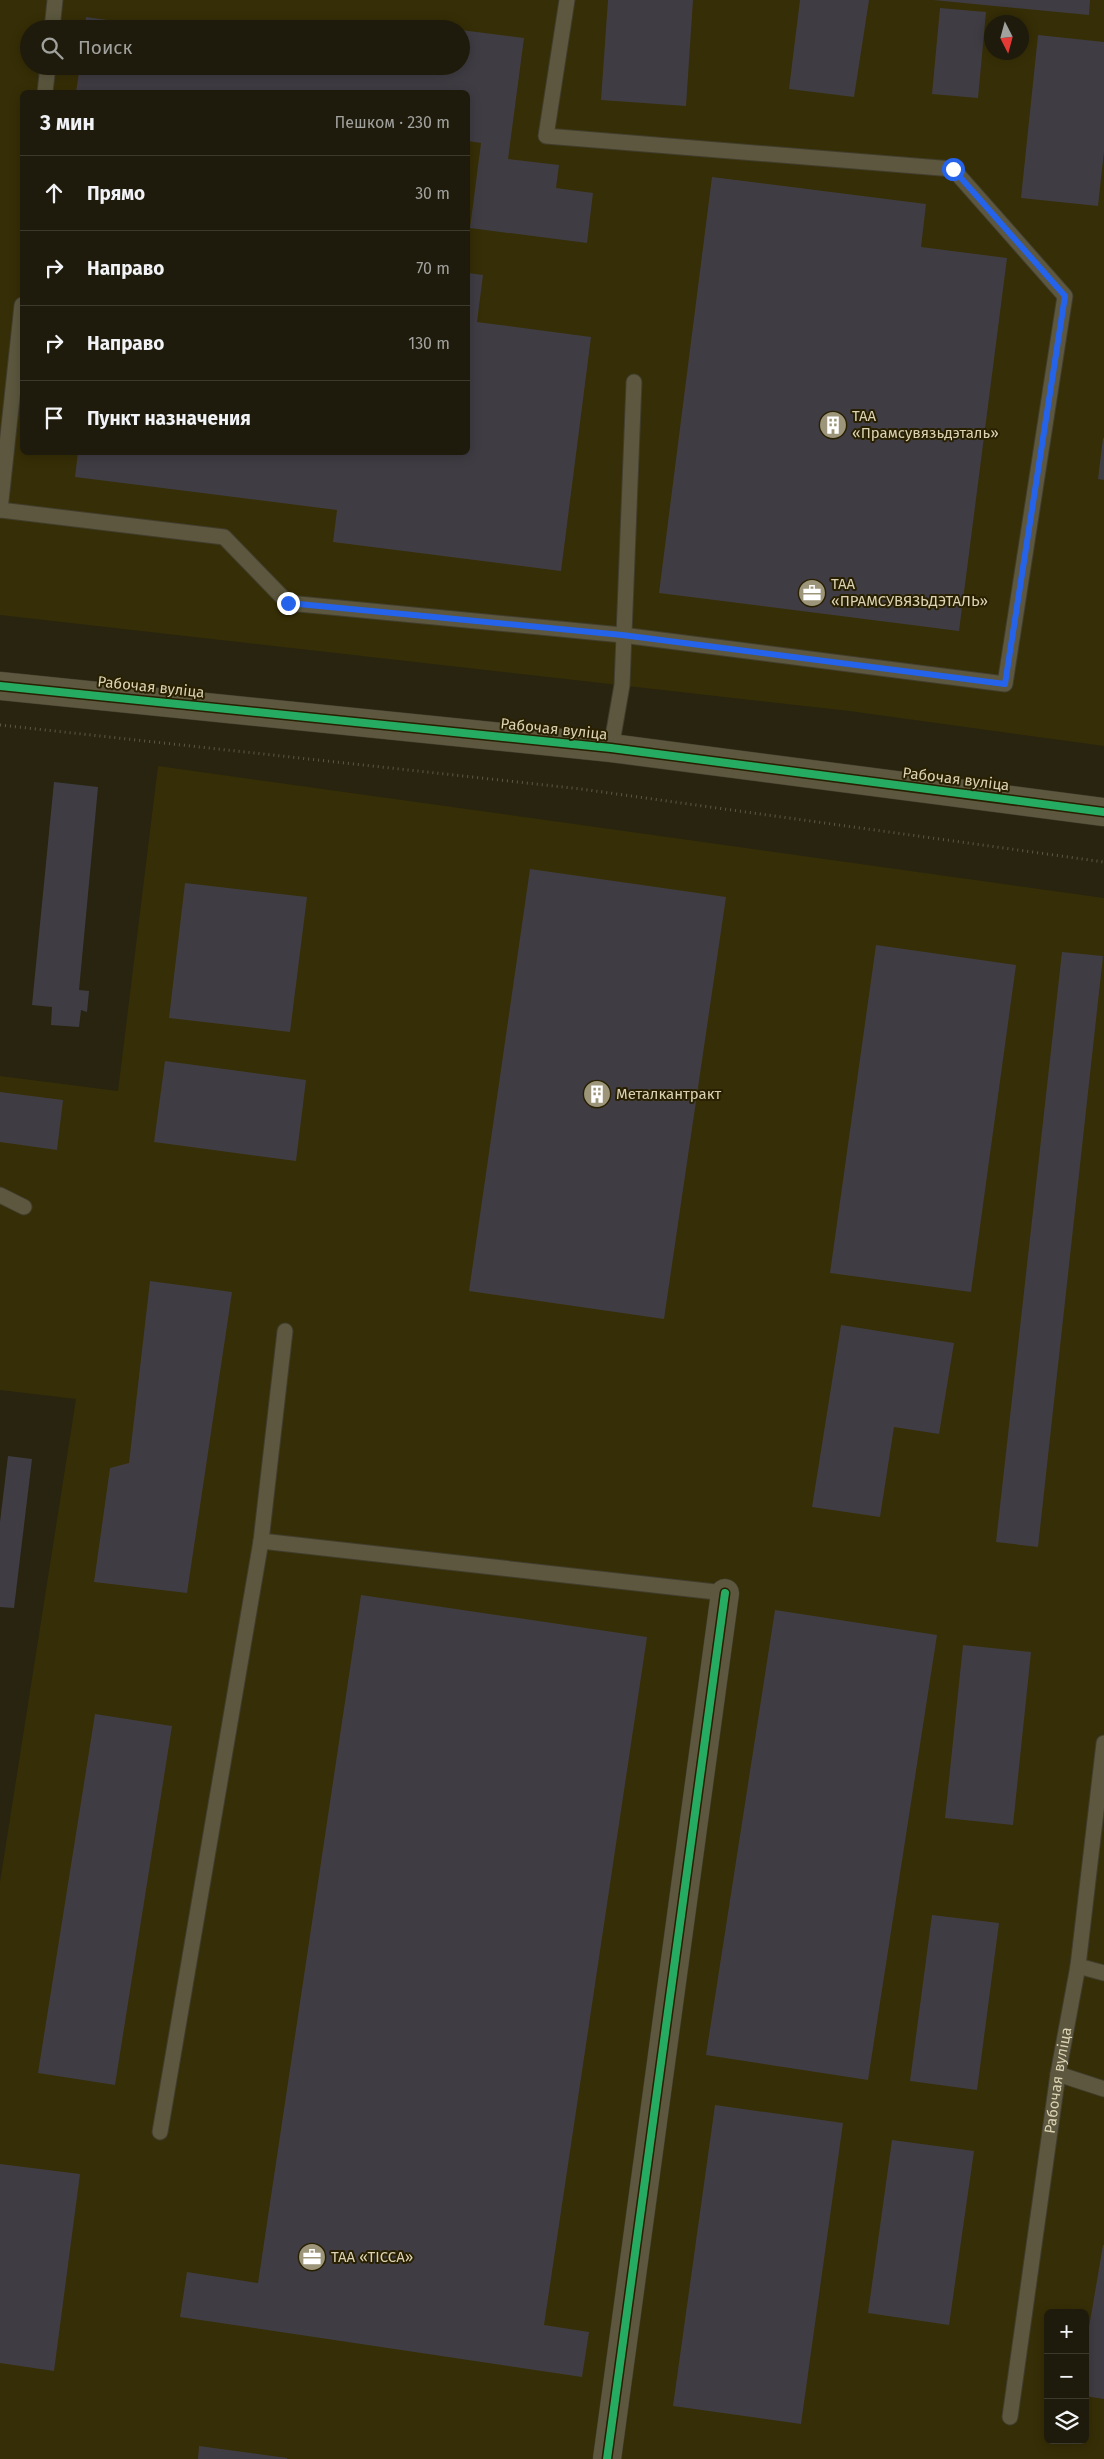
<!DOCTYPE html>
<html lang="ru">
<head>
<meta charset="utf-8">
<style>
  body { margin:0; font-family:"Fira Sans",sans-serif; background:#2b281a; color:#f1f3f6 }
  .controls { position:absolute; right:15px; bottom:15px; display:grid; overflow:hidden; border-radius:8px; box-shadow:0 2px 12px #0003 }
  .controls button { width:45px; height:45px; display:grid; place-items:center; padding:0; border:0; border-bottom:1px solid #3c392d; background:#1e1b0c; color:#f1f3f6; font:25px sans-serif }
  .compass { position:absolute; left:984px; top:15px; width:45px; height:45px; border-radius:50%; background:#1e1b0c; box-shadow:0 2px 12px #0003; rotate:174deg }
  .stop { position:absolute; width:15px; height:15px; margin:-11px; border:4px solid #2563eb; border-radius:50%; background:#fff }
  .stop.end { background:#2563eb; border-color:#fff; box-shadow:0 1px 5px #0008 }
  .list { margin:0; padding:0; list-style:none }
  h2 { display:flex; justify-content:space-between; align-items:center; height:65px; margin:0; padding:0 20px; font-size:21px }
  h2 small { font-size:16px; font-weight:400; color:#a1a19d }
  .list li { display:grid; grid-template-columns:32px 1fr auto; gap:15px; align-items:center; box-sizing:border-box; height:75px; padding:0 20px; border-top:1px solid #3c392d }
  .list b { display:block; font-size:19px; white-space:nowrap }
  .list em { font-size:16px; font-style:normal; color:#a1a19d }
  .icon { flex:none; width:28px; height:28px; fill:none; stroke:currentColor; stroke-width:2; stroke-linecap:round; stroke-linejoin:round }
  .map { position:relative; flex:none; width:1104px; height:2459px; overflow:hidden }
  .search { position:absolute; background:#1e1b0c; box-shadow:0 2px 12px #0003; left:20px; top:20px; width:450px; height:55px; display:flex; align-items:center; gap:12px; box-sizing:border-box; padding:0 18px; border-radius:28px; color:#a1a19d; font-size:19px }
  .panel { position:absolute; background:#1e1b0c; box-shadow:0 2px 12px #0003; left:20px; top:90px; width:450px; height:365px; border-radius:8px }
  .map>svg:first-child { display:block }
  .built { fill:#362e06; fill-rule:evenodd }
  .building { fill:#3f3d43 }
  .lines { fill:none; stroke-linecap:round; stroke-linejoin:round }
  .lane-casing { stroke:#413d2d; stroke-width:17 }
  .street-casing { stroke:#413d2d; stroke-width:29 }
  .path { stroke:#5d5844; stroke-width:3; stroke-dasharray:1 4; stroke-linecap:butt }
  .lane { stroke:#5c573e; stroke-width:15 }
  .street { stroke:#5c573e; stroke-width:28 }
  .cycleway-casing { stroke:#282000; stroke-width:11 }
  .cycleway { stroke:#26ab63; stroke-width:8 }
  .route { stroke:#2563eb; stroke-width:6 }
  .labels { text-anchor:middle; dominant-baseline:central; stroke-width:4; stroke-linejoin:round; paint-order:stroke }
  .poi-label { font-size:15px; fill:#dad2b2; stroke:#282000; text-anchor:start }
  .street-label { font-size:15px; fill:#dad2b2; stroke:#282000 }
</style>
</head>
<body>
<div class="map">
<svg width="1104" height="2459" viewBox="0 0 1104 2459">
  <rect width="100%" height="100%" fill="#282410"/>
  <g class="built">
    <path d="M0,0H1104V746L849,711L0,615ZM992,22H1022V52H992ZM29,29H461V66H29ZM22,92H468V452H22Z"/>
    <path d="M158,766L1104,898V2459H0V1882L76,1399L0,1390V1076L118,1091ZM1048,2313H1085V2440H1048Z"/>
  </g>
  <g class="building">
    <path d="M608,0H693L686,106L601,100Z"/>
    <path d="M800,0H869L854,97L789,89Z"/>
    <path d="M933,0H1090L1089,15Z"/>
    <path d="M940,8L986,12L978,98L932,94Z"/>
    <path d="M86,17L165,28V29H85Z"/>
    <path d="M461,30L524,38L508,159L559,165L556,188L593,193L587,243L470,228L481,143L468,141V92H76L80,66H461Z"/>
    <path d="M1038,35L1104,42V151L1098,206L1021,198Z"/>
    <path d="M712,177L926,204L921,247L1007,258L959,631L659,593Z"/>
    <path d="M468,273L483,275L477,322L591,337L561,571L333,542L337,510L75,477L78,452H468Z"/>
    <path d="M1103,438H1104V480L1098,479Z"/>
    <path d="M54,782L98,787L79,990L89,991L87,1012L81,1010L79,1027L51,1025L52,1007L32,1005Z"/>
    <path d="M530,869L726,897L664,1319L469,1291Z"/>
    <path d="M185,883L307,897L290,1032L169,1018Z"/>
    <path d="M876,945L1016,965L971,1292L830,1273Z"/>
    <path d="M1062,952L1103,956L1038,1547L996,1542Z"/>
    <path d="M165,1061L306,1080L296,1161L154,1142Z"/>
    <path d="M0,1092L63,1100L57,1150L0,1142Z"/>
    <path d="M150,1281L232,1292L187,1593L94,1582L110,1468L129,1463Z"/>
    <path d="M841,1325L954,1343L939,1434L894,1427L880,1517L812,1507Z"/>
    <path d="M8,1456L32,1459L14,1608L0,1607V1522Z"/>
    <path d="M361,1595L647,1637L544,2325L589,2332L582,2377L180,2317L187,2272L258,2283Z"/>
    <path d="M775,1610L937,1635L868,2080L706,2055Z"/>
    <path d="M963,1645L1031,1652L1013,1825L945,1818Z"/>
    <path d="M95,1714L172,1726L115,2085L38,2073Z"/>
    <path d="M932,1915L999,1923L977,2090L910,2081Z"/>
    <path d="M715,2105L843,2123L801,2424L673,2406Z"/>
    <path d="M892,2140L974,2151L949,2325L868,2313Z"/>
    <path d="M0,2164L80,2174L54,2371L0,2363Z"/>
    <path d="M1103,2245H1104V2399L1085,2396V2351Z"/>
    <path d="M199,2446L287,2458V2459H198Z"/>
  </g>
  <g class="lines">
    <g class="lane-casing">
      <g id="lane">
        <path d="M52,29L55,0"/>
        <path d="M45,92L48,66"/>
        <path d="M0,510L224,537L288,603L622,635L1005,684L1065,296L953,169L546,136L567,0"/>
        <path d="M0,510L22,305"/>
        <path d="M611,748L622,685L634,382"/>
        <path d="M0,1195L24,1207"/>
        <path d="M285,1331L261,1541L725,1593"/>
        <path d="M1078,1966L1104,1973"/>
        <path d="M1058,2074L1104,2089"/>
        <path d="M160,2132L261,1541"/>
        <path id="s1" d="M1010,2417L1058,2074L1078,1966L1104,1743"/>
      </g>
    </g>
    <g class="street-casing">
      <g id="street">
        <path d="M0,686L611,748L1104,812"/>
        <path d="M607,2459L725,1593"/>
      </g>
    </g>
    <path class="path" d="M0,725L581,789L1104,862"/>
    <use href="#lane" class="lane"/>
    <use href="#street" class="street"/>
    <g class="cycleway-casing">
      <g id="cycleway">
        <path d="M0,686L611,748L1104,812"/>
        <path d="M607,2459L725,1593"/>
      </g>
    </g>
    <use href="#cycleway" class="cycleway"/>
  </g>
  <g class="lines">
    <path class="route" d="M288,603L622,635L1005,684L1065,296L953,169"/>
  </g>
  <defs>
    <g id="building-disc" transform="scale(1.4375)"><circle r="9.5" fill="#9c9579" stroke="#282000"/><path d="M-4-6H4V6H1V3H-1V6H-4ZM-2.5-4.3h1.7v1.8h-1.7ZM.8-4.3h1.7v1.8H.8ZM-2.5-1h1.7V.8h-1.7ZM.8-1h1.7V.8H.8Z" fill="#fff"/></g>
    <g id="office-disc" transform="scale(1.4375)"><circle r="9.5" fill="#9c9579" stroke="#282000"/><path d="M-6-3h4V-5.5h4V-3h4V5H-6ZM-1-4.5V-3h2v-1.5ZM-6 0V1H6V0Z" fill="#fff"/></g>
  </defs>
  <g fill-rule="evenodd">
    <use href="#building-disc" x="833" y="425"/>
    <use href="#office-disc" x="812" y="593"/>
    <use href="#building-disc" x="597" y="1094"/>
    <use href="#office-disc" x="312" y="2257"/>
  </g>
  <g class="labels">
    <g class="poi-label">
      <text x="852" y="416">ТАА<tspan x="852" dy="17">«Прамсувязьдэталь»</tspan></text>
      <text x="831" y="584">ТАА<tspan x="831" dy="17">«ПРАМСУВЯЗЬДЭТАЛЬ»</tspan></text>
      <text x="616" y="1094">Металкантракт</text>
      <text x="331" y="2257">ТАА «ТIССА»</text>
    </g>
    <g class="street-label">
      <text transform="translate(151 687) rotate(6)">Рабочая вуліца</text>
      <text transform="translate(554 729) rotate(6)">Рабочая вуліца</text>
      <text transform="translate(956 779) rotate(7)">Рабочая вуліца</text>
      <text stroke="none"><textPath href="#s1" startOffset="340">Рабочая вуліца</textPath></text>
    </g>
  </g>
</svg>
<div class="controls">
<button>+</button>
<button>−</button>
<button><svg class="icon" aria-label="layers" viewBox="0 0 24 24"><path d="M12 4l9 5-9 5-9-5zM3 14l9 5 9-5"/></svg></button>
</div>
<svg class="compass" viewBox="-18 -18 36 36"><path d="M0-13l5 13h-10z" fill="#e53935"/><path d="M0 13l5-13h-10z" fill="#a1a19d"/></svg>
<div class="stop" style="left:953px;top:169px"></div>
<div class="stop end" style="left:288px;top:603px"></div>
<div class="search"><svg class="icon" aria-label="search" viewBox="0 0 24 24"><circle cx="10" cy="10" r="6"/><path d="M15 15l6 6"/></svg>Поиск</div>
<section class="panel">
<h2>3 мин<small>Пешком · 230 m</small></h2>
<ul class="list">
<li><svg class="icon" aria-label="ahead" viewBox="0 0 24 24"><path d="M12 20V5M6 11l6-6 6 6"/></svg><div><b>Прямо</b></div><em>30 m</em></li>
<li><svg class="icon" aria-label="right" viewBox="0 0 24 24"><path d="M7 20v-9h11M14 6l5 5-5 5"/></svg><div><b>Направо</b></div><em>70 m</em></li>
<li><svg class="icon" aria-label="right" viewBox="0 0 24 24"><path d="M7 20v-9h11M14 6l5 5-5 5"/></svg><div><b>Направо</b></div><em>130 m</em></li>
<li><svg class="icon" aria-label="arrive" viewBox="0 0 24 24"><path d="M6 21V4h12l-3 4 3 4H6"/></svg><div><b>Пункт назначения</b></div></li>
</ul>
</section>
</div>
</body>
</html>
